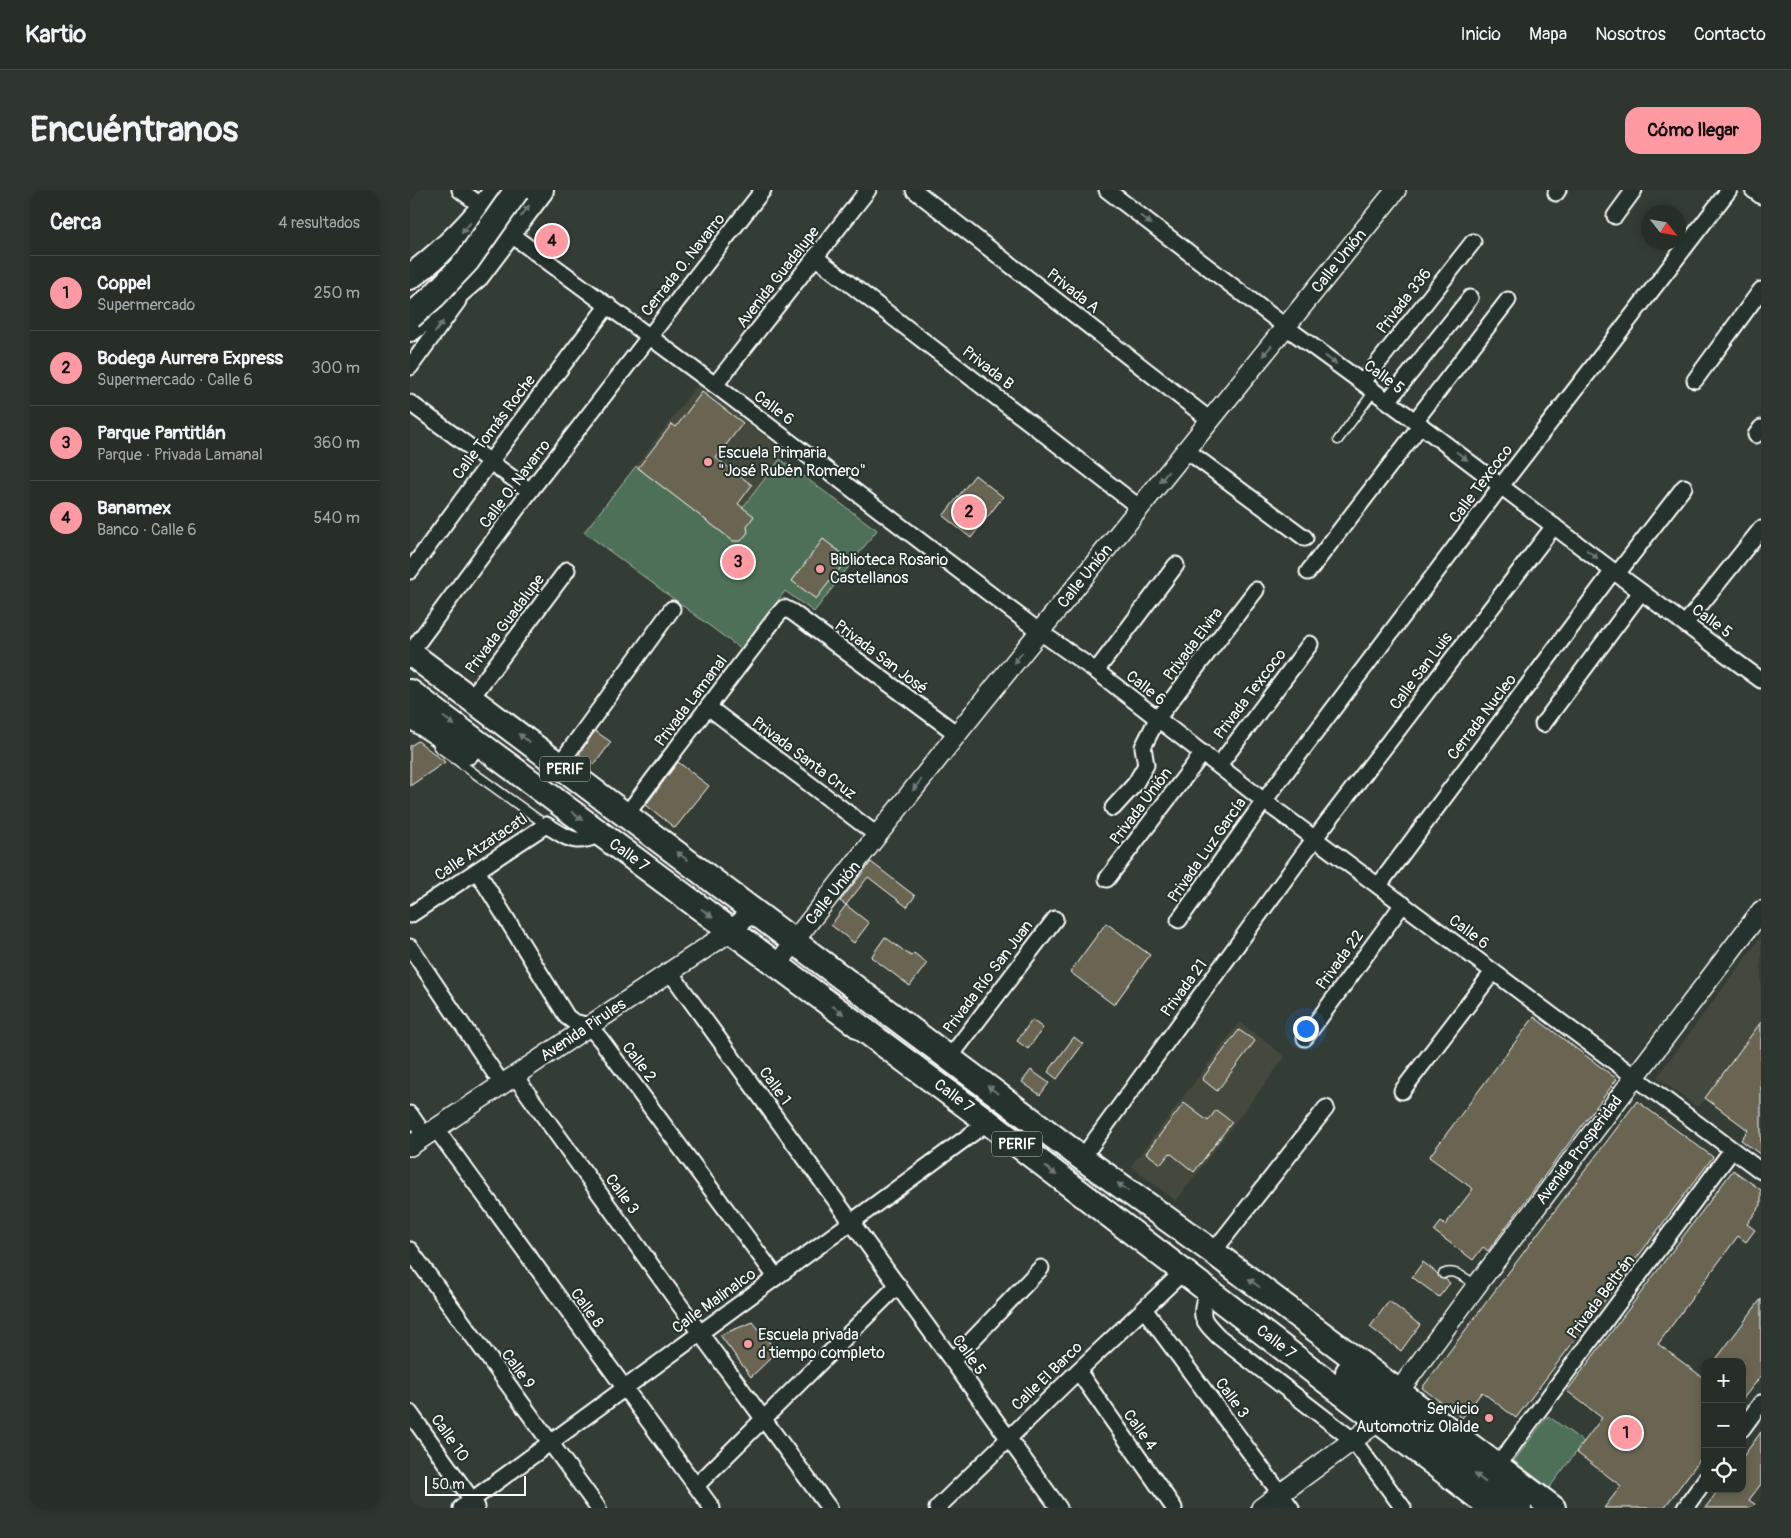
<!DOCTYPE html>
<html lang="es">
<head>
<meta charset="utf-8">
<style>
  body { margin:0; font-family:Pangolin,sans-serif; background:#2f3630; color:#f1f3f6 }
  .controls { position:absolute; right:15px; bottom:15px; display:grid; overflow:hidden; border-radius:10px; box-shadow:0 2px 8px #0003 }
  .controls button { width:45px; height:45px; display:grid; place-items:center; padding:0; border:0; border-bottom:1px solid #434a45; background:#272e28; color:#f1f3f6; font:25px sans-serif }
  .compass { position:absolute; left:1231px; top:15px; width:45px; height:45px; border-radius:50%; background:#272e28; box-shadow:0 2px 8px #0003; rotate:121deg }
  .scale { position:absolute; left:15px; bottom:12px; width:101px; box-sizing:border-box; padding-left:5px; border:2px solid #fff; border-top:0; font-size:14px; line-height:18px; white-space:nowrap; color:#fff; -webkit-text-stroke:4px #26332d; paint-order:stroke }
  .you { position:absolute; left:895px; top:838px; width:18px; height:18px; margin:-12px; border:4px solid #fff; border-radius:50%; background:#1a73e8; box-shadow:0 0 0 8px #1a73e833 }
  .badge { display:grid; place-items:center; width:32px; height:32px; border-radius:50%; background:#ff9aa2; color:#111; font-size:16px; font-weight:700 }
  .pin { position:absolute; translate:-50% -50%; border:2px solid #fff; box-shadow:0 1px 5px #0006 }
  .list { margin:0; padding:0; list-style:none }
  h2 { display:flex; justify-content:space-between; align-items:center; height:65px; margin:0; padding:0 20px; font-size:21px }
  h2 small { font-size:16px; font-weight:400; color:#a4a8a8 }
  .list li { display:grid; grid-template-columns:32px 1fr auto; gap:15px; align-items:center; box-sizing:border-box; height:75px; padding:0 20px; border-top:1px solid #434a45 }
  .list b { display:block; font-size:19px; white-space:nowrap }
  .list p { margin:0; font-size:16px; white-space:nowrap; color:#a4a8a8 }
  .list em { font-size:16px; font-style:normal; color:#a4a8a8 }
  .icon { flex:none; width:28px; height:28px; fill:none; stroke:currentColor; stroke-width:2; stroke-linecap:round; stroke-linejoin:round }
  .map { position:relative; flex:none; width:1351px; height:1318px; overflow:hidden; border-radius:15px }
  header { display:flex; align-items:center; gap:30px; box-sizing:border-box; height:70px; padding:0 25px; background:#272e28; border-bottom:1px solid #434a45 }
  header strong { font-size:24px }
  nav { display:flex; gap:28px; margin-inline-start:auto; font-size:18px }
  .intro { display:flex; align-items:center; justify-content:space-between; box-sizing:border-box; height:120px; padding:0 30px }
  h1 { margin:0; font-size:35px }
  .button { padding:12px 22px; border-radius:15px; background:#ff9aa2; color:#111; font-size:18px; font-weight:700 }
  main { display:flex; gap:30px; padding:0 30px }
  aside { flex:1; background:#272e28; border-radius:15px; box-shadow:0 2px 8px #0003 }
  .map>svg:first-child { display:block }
  .built { fill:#44493e }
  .green { fill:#4f7059; stroke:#a7b8ac }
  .building { fill:#6a6553; stroke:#fff }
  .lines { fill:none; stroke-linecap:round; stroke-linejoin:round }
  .service-casing { stroke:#fff; stroke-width:11 }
  .minor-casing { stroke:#fff; stroke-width:19 }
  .tertiary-casing { stroke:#fff; stroke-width:22 }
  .primary-casing { stroke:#fff; stroke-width:28 }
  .service { stroke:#26332d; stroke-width:8 }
  .minor { stroke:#26332d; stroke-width:15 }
  .tertiary { stroke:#26332d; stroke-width:19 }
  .primary { stroke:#26332d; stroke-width:24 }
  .primary-bridge-casing { stroke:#fff; stroke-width:28; stroke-linecap:butt }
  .primary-bridge { stroke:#26332d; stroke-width:24 }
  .oneway { fill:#727a76 }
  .poi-dot { fill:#ff9aa2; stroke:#26332d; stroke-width:2 }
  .labels { text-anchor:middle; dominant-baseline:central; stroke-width:4; stroke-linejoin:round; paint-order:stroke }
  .shield { fill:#26332d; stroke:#bec2c0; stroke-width:1 }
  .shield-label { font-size:15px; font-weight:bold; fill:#fff }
  .street-label { font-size:16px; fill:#fff; stroke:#26332d }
  .poi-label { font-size:16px; fill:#fff; stroke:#26332d; text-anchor:start }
</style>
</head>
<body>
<header>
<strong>Kartio</strong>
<nav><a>Inicio</a><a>Mapa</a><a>Nosotros</a><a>Contacto</a></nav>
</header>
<div class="intro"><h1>Encuéntranos</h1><a class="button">Cómo llegar</a></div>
<main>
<aside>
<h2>Cerca<small>4 resultados</small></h2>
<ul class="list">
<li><span class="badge">1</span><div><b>Coppel</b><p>Supermercado</p></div><em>250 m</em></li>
<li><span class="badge">2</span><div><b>Bodega Aurrera Express</b><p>Supermercado · Calle 6</p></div><em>300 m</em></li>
<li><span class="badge">3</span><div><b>Parque Pantitlán</b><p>Parque · Privada Lamanal</p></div><em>360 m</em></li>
<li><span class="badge">4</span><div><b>Banamex</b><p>Banco · Calle 6</p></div><em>540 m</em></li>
</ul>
</aside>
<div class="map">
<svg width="1351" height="1318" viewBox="0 0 1351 1318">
  <rect width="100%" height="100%" fill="#343d35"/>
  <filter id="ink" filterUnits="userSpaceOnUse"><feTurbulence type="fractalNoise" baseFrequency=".02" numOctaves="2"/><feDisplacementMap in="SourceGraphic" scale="10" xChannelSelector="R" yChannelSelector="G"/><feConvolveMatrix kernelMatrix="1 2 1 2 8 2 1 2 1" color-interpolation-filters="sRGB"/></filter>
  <g filter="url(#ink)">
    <g class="built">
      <path d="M287,195L375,262L313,343L226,276Z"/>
      <path d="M1351,747V832L1288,918L1247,887Z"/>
      <path d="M830,832L875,867L766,1011L721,976Z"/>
    </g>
    <g class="green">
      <path d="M370,269L467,340L404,422L375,401L332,460L174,342L226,276L313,343Z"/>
      <path d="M1138,1226L1174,1252L1139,1298L1104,1271Z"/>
    </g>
    <g class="building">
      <path d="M292,202L333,233L306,268L342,295L328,314L344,326L337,336L338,342L331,351H323L228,278L262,234L266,237Z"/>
      <path d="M565,285L593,307L561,348L533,326Z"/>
      <path d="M413,349L438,368L406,409L382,391Z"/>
      <path d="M185,541L201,552L184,575L169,564Z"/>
      <path d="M8,551L35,572L0,596V556Z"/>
      <path d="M268,572L299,596L265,638L236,615Z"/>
      <path d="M461,672L505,706L497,717L458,687L436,715L430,711Z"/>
      <path d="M436,715L459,733L444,753L421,735Z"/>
      <path d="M696,733L740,765L704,815L660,782Z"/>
      <path d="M475,747L501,766L504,763L517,773L500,796L461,767Z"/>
      <path d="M1124,827L1207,889L1078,1061L1073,1057L1063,1070L1024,1041L1031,1032L1035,1035L1063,999L1019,967Z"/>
      <path d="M622,830L633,838L618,859L607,851Z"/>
      <path d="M1351,832V965L1331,950L1338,940L1295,908Z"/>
      <path d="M829,840L845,851L807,901L792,889Z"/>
      <path d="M664,847L673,854L647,889L638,882Z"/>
      <path d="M621,880L639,893L630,905L612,892Z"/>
      <path d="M1227,911L1303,967L1106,1228L1072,1202L1052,1228L1012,1198Z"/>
      <path d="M774,913L798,931L806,920L822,932L784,982L760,963L751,974L736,963Z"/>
      <path d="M1323,980L1351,1000V1015L1337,1034L1345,1040L1336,1052L1328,1046L1248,1154L1295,1189V1263L1254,1318H1194L1211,1296L1166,1262L1192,1228L1157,1201Z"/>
      <path d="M1013,1072L1027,1083L1030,1088L1035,1089L1040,1093L1029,1107L1002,1087Z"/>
      <path d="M1351,1109V1186L1332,1210V1172H1304Z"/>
      <path d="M979,1111L1010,1135L991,1161L960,1137Z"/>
      <path d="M343,1132L367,1162L341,1187L310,1145Z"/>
      <path d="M1351,1242V1294L1339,1310L1350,1318H1295L1309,1299H1332V1268Z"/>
    </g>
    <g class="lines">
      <g class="service-casing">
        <g id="service">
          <path d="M928,250L964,201"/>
          <path d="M28,557L136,635"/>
          <path d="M1033,1084C1045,1078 1056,1089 1066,1095"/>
        </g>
      </g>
      <g class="minor-casing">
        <g id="minor">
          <path d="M50,0L74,18"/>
          <path d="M504,0L800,230"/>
          <path d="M697,0L876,137L1005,231L1207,384L1351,490"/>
          <path d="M1343,0L1351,6"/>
          <path d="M1146,3L1148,0"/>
          <path d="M1205,26L1224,0"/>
          <path d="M99,43L305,195L630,442L686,481L854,611L1351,981"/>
          <path d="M405,67L730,318"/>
          <path d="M0,177L48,111"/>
          <path d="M1285,190L1351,100"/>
          <path d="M953,192L1063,52"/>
          <path d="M305,195L458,0"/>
          <path d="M978,211L1060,108"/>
          <path d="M0,213L120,301"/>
          <path d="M1005,231L1098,110"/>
          <path d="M1346,245L1351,238"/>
          <path d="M776,260L895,348"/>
          <path d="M0,381L80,272L198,115"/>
          <path d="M898,382L1011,235"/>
          <path d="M1207,384L1274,297"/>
          <path d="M1275,434L1351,339"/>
          <path d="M0,463L120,301L353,0"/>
          <path d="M686,481L766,375"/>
          <path d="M61,508L157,380"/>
          <path d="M298,517L468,646"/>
          <path d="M1133,534L1231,402"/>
          <path d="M149,575L262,419"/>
          <path d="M809,575L900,454"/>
          <path d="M703,618L725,594L736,575L733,557L747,529L846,400"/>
          <path d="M216,625L367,426L374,418L382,422L547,544"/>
          <path d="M67,681L157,827L164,832L179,836L191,850L366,1087"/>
          <path d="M697,689L793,563"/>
          <path d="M969,695L1203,381"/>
          <path d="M0,725L136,635C160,649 163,656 191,644"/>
          <path d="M769,730L854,611L1091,296L1319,0"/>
          <path d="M0,757L92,894"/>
          <path d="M260,782L649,1318"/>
          <path d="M895,848L993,714"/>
          <path d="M540,867L645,729"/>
          <path d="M105,886L290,1143L419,1318"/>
          <path d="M992,901L1083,782"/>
          <path d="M0,924L15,946"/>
          <path d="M26,939L302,1318"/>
          <path d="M672,968L905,648L1144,336"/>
          <path d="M0,1060L188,1318"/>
          <path d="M803,1062L916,918"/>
          <path d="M797,1099C791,1127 788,1126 809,1147L943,1250L993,1318"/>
          <path d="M734,1119L881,1318"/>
          <path d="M542,1171L631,1078"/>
          <path d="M668,1181L764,1318"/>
          <path d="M0,1223L67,1317"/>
          <path d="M1332,1239L1351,1213"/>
          <path d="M1088,1275L1322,960"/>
          <path d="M286,1296L488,1095"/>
          <path d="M51,1318L578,932"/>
          <path d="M527,1318L668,1181L774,1081"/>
          <path d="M1275,1318L1295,1290"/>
        </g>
      </g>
      <g class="tertiary-casing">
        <g id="tertiary">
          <path d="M368,775L384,751L547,544L986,0"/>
          <path d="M0,956L321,741L344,720"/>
          <path d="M989,1201L1067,1095L1351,721"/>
          <path d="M851,1318L969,1231"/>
        </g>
      </g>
      <g class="primary-casing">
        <g id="primary">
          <path d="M0,87C33,62 62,34 87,0"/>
          <path d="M0,139L31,116L67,85L131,0"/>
          <path d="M0,463L672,968L803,1062L1143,1318"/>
          <path d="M0,502L578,932L1082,1318"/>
          <path d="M0,525L57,562"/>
          <path d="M938,1182L992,1227L1109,1318"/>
        </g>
      </g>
      <use href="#service" class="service"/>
      <use href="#minor" class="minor"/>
      <use href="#tertiary" class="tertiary"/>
      <use href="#primary" class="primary"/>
      <g class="primary-bridge-casing">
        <path id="primary-bridge" d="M0,127L24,106L57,71L107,0"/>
      </g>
      <use href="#primary-bridge" class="primary-bridge"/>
    </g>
    <defs><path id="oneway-solid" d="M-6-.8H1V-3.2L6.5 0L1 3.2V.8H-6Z" transform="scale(1.25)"/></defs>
    <g class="oneway">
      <use href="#oneway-solid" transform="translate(115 21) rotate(-54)"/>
      <use href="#oneway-solid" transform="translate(736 30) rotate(37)"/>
      <use href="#oneway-solid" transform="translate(56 38) rotate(131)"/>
      <use href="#oneway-solid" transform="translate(29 137) rotate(-54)"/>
      <use href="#oneway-solid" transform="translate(857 161) rotate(130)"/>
      <use href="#oneway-solid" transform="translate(921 170) rotate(36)"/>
      <use href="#oneway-solid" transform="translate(1052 266) rotate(37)"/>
      <use href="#oneway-solid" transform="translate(754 287) rotate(128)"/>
      <use href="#oneway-solid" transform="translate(1182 364) rotate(37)"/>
      <use href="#oneway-solid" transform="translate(608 468) rotate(129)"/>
      <use href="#oneway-solid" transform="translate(39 531) rotate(37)"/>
      <use href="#oneway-solid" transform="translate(114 548) rotate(-143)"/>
      <use href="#oneway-solid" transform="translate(507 595) rotate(128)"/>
      <use href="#oneway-solid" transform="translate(167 626) rotate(37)"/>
      <use href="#oneway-solid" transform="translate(272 666) rotate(-143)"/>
      <use href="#oneway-solid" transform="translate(297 723) rotate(36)"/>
      <use href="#oneway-solid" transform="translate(428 820) rotate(37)"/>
      <use href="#oneway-solid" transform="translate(583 900) rotate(-143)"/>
      <use href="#oneway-solid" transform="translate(641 981) rotate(37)"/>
      <use href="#oneway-solid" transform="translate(713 997) rotate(-144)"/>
      <use href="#oneway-solid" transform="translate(844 1093) rotate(-143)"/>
      <use href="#oneway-solid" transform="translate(1070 1288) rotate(-142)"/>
    </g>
  </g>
  <g class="poi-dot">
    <circle cx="298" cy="272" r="5"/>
    <circle cx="410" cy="379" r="5"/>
    <circle cx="338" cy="1154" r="5"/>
    <circle cx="1079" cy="1228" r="5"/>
  </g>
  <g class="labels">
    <g class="shield">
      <rect x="130" y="566.5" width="50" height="25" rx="4"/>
      <rect x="582" y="941.5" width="50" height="25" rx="4"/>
    </g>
    <g class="shield-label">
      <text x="155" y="579">PERIF</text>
      <text x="607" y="954">PERIF</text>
    </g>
    <g class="street-label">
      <text transform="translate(929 71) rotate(-51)">Calle Unión</text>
      <text transform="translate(273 75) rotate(-52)">Cerrada O. Navarro</text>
      <text transform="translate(368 87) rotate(-52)">Avenida Guadalupe</text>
      <text transform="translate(663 101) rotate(38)">Privada A</text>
      <text transform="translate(994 111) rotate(-52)">Privada 336</text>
      <text transform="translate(578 178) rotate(38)">Privada B</text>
      <text transform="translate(974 187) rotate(36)">Calle 5</text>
      <text transform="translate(364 218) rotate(37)">Calle 6</text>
      <text transform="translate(84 237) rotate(-53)">Calle Tomás Roche</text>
      <text transform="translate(105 294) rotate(-53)">Calle O. Navarro</text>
      <text transform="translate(1071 294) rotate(-53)">Calle Texcoco</text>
      <text transform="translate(675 386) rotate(-51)">Calle Unión</text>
      <text transform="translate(1302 431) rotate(36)">Calle 5</text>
      <text transform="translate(95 434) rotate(-53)">Privada Guadalupe</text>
      <text transform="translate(783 454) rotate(-53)">Privada Elvira</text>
      <text transform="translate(471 467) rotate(37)">Privada San José</text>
      <text transform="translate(1011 481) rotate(-53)">Calle San Luis</text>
      <text transform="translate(736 498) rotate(38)">Calle 6</text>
      <text transform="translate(840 504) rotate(-53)">Privada Texcoco</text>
      <text transform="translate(281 511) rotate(-53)">Privada Lamanal</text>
      <text transform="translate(1072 527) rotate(-53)">Cerrada Nucleo</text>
      <text transform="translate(394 568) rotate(37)">Privada Santa Cruz</text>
      <text transform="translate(731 616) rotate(-53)">Privada Unión</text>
      <text transform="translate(71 657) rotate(-34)">Calle Atzatacatl</text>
      <text transform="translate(797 660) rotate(-55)">Privada Luz García</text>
      <text transform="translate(219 665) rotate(36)">Calle 7</text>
      <text transform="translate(423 703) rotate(-51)">Calle Unión</text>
      <text transform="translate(1059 742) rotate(37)">Calle 6</text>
      <text transform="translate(930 770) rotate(-54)">Privada 22</text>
      <text transform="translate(578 787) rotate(-53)">Privada Río San Juan</text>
      <text transform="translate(774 798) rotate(-54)">Privada 21</text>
      <text transform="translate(173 840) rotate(-34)">Avenida Pirules</text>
      <text transform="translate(229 872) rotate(53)">Calle 2</text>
      <text transform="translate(365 896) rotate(54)">Calle 1</text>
      <text transform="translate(544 906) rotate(37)">Calle 7</text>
      <text transform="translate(1169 960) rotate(-53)">Avenida Prosperidad</text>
      <text transform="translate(212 1004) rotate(54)">Calle 3</text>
      <text transform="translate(1191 1107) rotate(-53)">Privada Beltrán</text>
      <text transform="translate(304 1111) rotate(-36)">Calle Malinalco</text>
      <text transform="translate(177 1118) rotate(54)">Calle 8</text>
      <text transform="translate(866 1152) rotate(38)">Calle 7</text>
      <text transform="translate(559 1165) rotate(54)">Calle 5</text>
      <text transform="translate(108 1179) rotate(54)">Calle 9</text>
      <text transform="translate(637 1186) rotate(-44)">Calle El Barco</text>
      <text transform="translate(822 1208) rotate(54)">Calle 3</text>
      <text transform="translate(730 1240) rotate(55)">Calle 4</text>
      <text transform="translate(40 1248) rotate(55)">Calle 10</text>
    </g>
    <g class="poi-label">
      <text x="308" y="263">Escuela Primaria<tspan x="308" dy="18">"José Rubén Romero"</tspan></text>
      <text x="420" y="370">Biblioteca Rosario<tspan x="420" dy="18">Castellanos</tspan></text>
      <text x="348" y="1145">Escuela privada<tspan x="348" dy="18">d tiempo completo</tspan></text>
      <text x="1069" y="1219" text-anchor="end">Servicio<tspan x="1069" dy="18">Automotriz Olalde</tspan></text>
    </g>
  </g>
</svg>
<div class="controls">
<button>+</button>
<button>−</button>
<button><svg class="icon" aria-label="locate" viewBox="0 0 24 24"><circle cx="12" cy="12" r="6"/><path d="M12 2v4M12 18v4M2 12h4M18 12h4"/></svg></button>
</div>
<svg class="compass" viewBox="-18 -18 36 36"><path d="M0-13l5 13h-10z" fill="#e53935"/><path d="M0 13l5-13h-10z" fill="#a4a8a8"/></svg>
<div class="scale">50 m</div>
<div class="you"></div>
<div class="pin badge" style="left:1216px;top:1243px">1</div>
<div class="pin badge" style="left:559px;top:322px">2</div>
<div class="pin badge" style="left:328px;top:372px">3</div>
<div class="pin badge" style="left:142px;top:51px">4</div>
</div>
</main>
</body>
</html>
